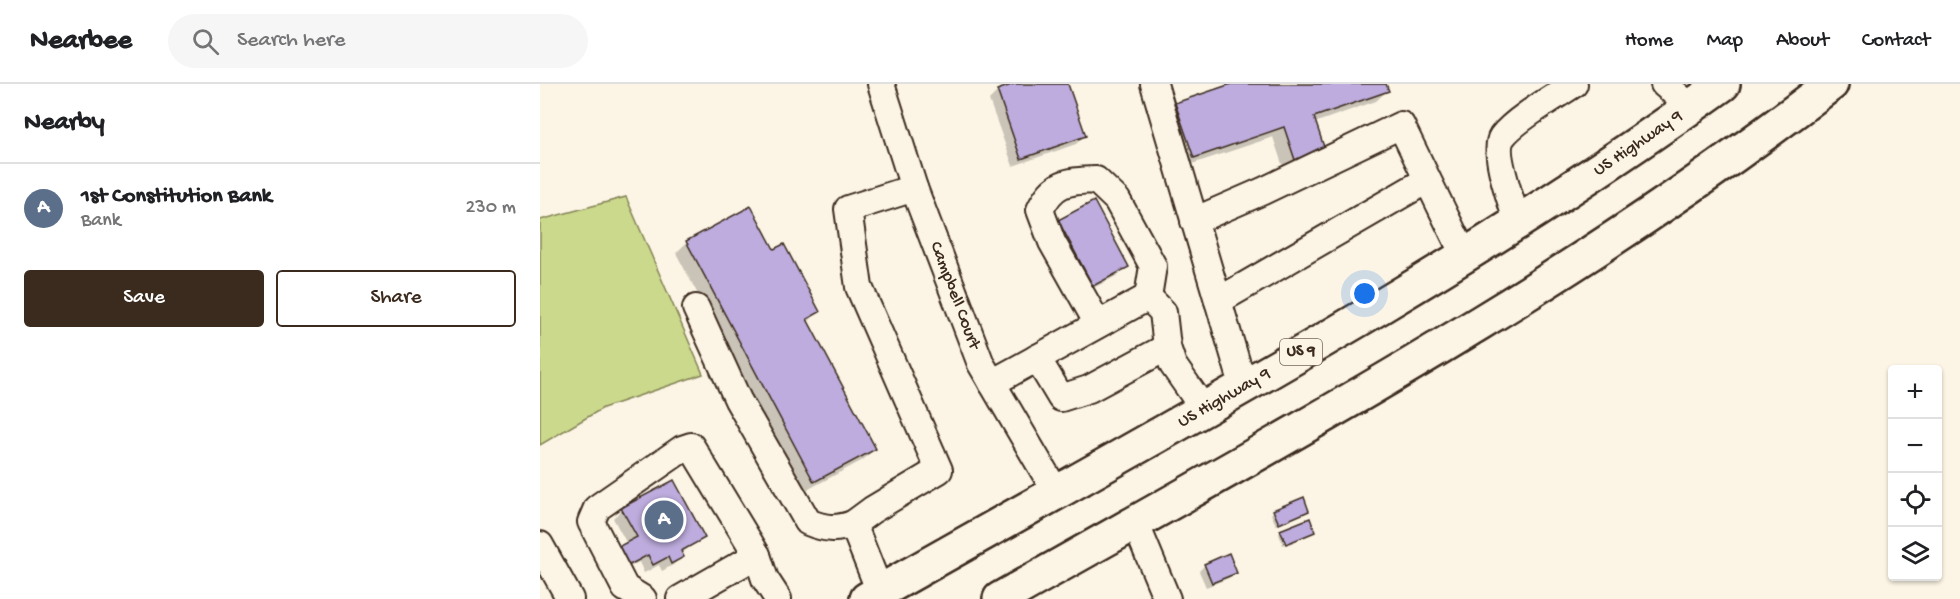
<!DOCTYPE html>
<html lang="en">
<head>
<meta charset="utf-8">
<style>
  body { margin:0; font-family:"Gochi Hand",sans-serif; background:#f6f6f6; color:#202124 }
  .controls { position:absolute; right:18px; bottom:18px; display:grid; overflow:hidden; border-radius:6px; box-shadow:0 2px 4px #0004 }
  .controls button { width:54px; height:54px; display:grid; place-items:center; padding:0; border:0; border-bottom:2px solid #e0e0e0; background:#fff; color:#202124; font:30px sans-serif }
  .you { position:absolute; left:825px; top:210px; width:21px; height:21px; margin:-15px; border:4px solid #fff; border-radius:50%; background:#1a73e8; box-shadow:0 0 0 9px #1a73e833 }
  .badge { display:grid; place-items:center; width:39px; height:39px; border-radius:50%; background:#3b2a1e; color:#fff; font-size:20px; font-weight:700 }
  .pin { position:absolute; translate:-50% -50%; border:3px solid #fff; box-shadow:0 2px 6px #0006 }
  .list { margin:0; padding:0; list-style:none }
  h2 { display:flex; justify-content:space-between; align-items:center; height:78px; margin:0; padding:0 24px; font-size:26px }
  h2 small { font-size:20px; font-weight:400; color:#757577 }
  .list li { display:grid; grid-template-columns:39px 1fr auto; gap:18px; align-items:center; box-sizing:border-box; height:90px; padding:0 24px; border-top:2px solid #e0e0e0 }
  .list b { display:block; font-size:22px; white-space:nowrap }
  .list p { margin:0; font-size:20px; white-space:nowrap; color:#757577 }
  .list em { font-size:20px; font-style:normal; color:#757577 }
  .actions { display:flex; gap:12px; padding:18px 24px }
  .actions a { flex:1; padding:14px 0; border:2px solid #3b2a1e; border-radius:6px; text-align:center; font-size:21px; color:#3b2a1e }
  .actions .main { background:#3b2a1e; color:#fff }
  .icon { flex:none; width:33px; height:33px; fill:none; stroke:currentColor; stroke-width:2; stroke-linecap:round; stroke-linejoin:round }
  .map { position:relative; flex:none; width:1420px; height:515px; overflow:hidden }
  header { display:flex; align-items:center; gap:36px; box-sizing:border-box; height:84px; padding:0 30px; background:#fff; border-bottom:2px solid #e0e0e0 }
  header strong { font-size:28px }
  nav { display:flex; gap:33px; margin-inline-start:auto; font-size:21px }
  .search { width:420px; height:54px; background:#f6f6f6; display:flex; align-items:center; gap:15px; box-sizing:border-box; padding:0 21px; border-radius:33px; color:#757577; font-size:22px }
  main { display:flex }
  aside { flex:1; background:#fff }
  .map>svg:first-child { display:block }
  .green { fill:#cbd98c; stroke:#838255; stroke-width:1.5 }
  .shadow { fill:#0003 }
  .building { fill:#bdacdd; stroke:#3b2a1e; stroke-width:1.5 }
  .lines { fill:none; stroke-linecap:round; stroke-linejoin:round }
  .minor-casing { stroke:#3b2a1e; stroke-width:30 }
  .highway-casing { stroke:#3b2a1e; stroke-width:38 }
  .minor { stroke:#fcf5e5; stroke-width:26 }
  .highway { stroke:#fcf5e5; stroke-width:33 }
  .labels { text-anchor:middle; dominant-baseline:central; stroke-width:4.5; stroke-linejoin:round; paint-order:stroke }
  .shield { fill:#fcf5e5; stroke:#75675a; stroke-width:1.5 }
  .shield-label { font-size:16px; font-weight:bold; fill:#3b2a1e }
  .street-label { font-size:18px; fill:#3b2a1e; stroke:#fcf5e5 }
</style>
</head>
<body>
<header>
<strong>Nearbee</strong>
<div class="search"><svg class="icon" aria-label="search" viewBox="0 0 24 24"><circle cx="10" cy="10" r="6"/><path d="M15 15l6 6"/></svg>Search here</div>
<nav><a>Home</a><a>Map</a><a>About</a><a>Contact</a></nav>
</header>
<main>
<aside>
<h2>Nearby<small></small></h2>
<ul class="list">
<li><span class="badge" style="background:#5c6f8a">A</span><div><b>1st Constitution Bank</b><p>Bank</p></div><em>230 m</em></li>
</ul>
<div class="actions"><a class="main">Save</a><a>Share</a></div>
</aside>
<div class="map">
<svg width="1420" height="515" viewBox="0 0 1420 515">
  <rect width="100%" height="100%" fill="#fcf5e5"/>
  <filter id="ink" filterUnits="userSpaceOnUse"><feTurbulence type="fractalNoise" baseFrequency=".0167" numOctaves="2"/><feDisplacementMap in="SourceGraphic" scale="12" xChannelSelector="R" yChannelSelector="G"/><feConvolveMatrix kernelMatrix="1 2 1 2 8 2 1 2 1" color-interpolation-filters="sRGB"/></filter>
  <g filter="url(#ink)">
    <path class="green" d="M86,113L163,290L63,324L0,361V136Z"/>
    <g class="shadow">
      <path d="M478,0H526L545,51L536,60L473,82L449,16L458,7Z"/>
      <path d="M696,0H845L847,7L836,17L774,39L785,69L745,89L733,53L643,83L625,31L636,20Z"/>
      <path d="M519,137L587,183L578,191L544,209L511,146Z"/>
      <path d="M147,158L234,167L278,228L267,239L334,365L323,376L263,408L136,169Z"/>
      <path d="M82,426L163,454L140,470L142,473L133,481L122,487L119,481L104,489L99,478L73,492L87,460L73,434Z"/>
      <path d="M734,427H767L736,441L731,430Z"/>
      <path d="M741,447L774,448L743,461L739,450Z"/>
      <path d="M665,481L695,488L689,494L666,503L659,487Z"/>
    </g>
    <g class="building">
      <path d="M474,0H528L546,52L481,75L457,6Z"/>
      <path d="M691,0H846L849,7L774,33L786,69L756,79L744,43L654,74L635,19Z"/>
      <path d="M554,117L589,183L553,202L518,136Z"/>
      <path d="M211,122L234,165L244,160L280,228L267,235L336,365L274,398L146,157Z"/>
      <path d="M134,396L165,454L141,467L144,473L131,480L128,473L113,481L108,471L82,485L72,466L97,453L81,424Z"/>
      <path d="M764,413L769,427L739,440L733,426Z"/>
      <path d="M770,434L775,448L746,460L740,446Z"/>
      <path d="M689,469L697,489L672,499L664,480Z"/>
    </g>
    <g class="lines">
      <g class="minor-casing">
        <g id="minor">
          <path id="s1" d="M341,0L374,104L441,280L516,408"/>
          <path d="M614,0L703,301"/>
          <path d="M1124,0L1151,23"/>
          <path d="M654,137L723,107L861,41L925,173"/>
          <path d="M978,140C973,122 952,68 962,53C974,36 1016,12 1034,0"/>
          <path d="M678,217L887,96"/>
          <path d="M156,224L198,316L268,438C285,445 296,446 313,440"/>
          <path d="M558,240L512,158L500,126C513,98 527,97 556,96L577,116L613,182L608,213"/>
          <path d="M497,274L521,314L549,305L627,263"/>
          <path d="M452,299L608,213L623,228L627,263L633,281L663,324"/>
          <path d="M595,438L627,515"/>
          <path d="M0,461L30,515"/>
          <path d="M340,508L313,440L332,426L399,386L319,203L308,125L374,104"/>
          <path d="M103,515L85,504L51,438L57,424L142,365L151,362L217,471L225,495L238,515"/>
          <path d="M140,515L217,471"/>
        </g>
      </g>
      <g class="highway-casing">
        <g id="highway">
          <path id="s2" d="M327,515C616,351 912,195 1183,0"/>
          <path d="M460,515C744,354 1032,200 1291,0"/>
        </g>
      </g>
      <use href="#minor" class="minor"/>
      <use href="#highway" class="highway"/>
    </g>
  </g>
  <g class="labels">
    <rect class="shield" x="740" y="255" width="42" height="26" rx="4.5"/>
    <g class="shield-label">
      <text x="761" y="268">US 9</text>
    </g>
    <g class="street-label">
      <text stroke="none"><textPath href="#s2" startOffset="896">US Highway 9</textPath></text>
      <text stroke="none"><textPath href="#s1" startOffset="224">Campbell Court</textPath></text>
      <text stroke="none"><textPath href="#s2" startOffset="410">US Highway 9</textPath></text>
    </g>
  </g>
</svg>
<div class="controls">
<button>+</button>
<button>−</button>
<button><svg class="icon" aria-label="locate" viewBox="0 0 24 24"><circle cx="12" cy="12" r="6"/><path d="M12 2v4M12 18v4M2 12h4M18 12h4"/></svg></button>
<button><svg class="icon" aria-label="layers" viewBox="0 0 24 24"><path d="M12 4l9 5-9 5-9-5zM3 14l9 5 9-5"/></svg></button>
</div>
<div class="you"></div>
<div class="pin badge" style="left:124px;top:436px;background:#5c6f8a">A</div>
</div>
</main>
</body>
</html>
